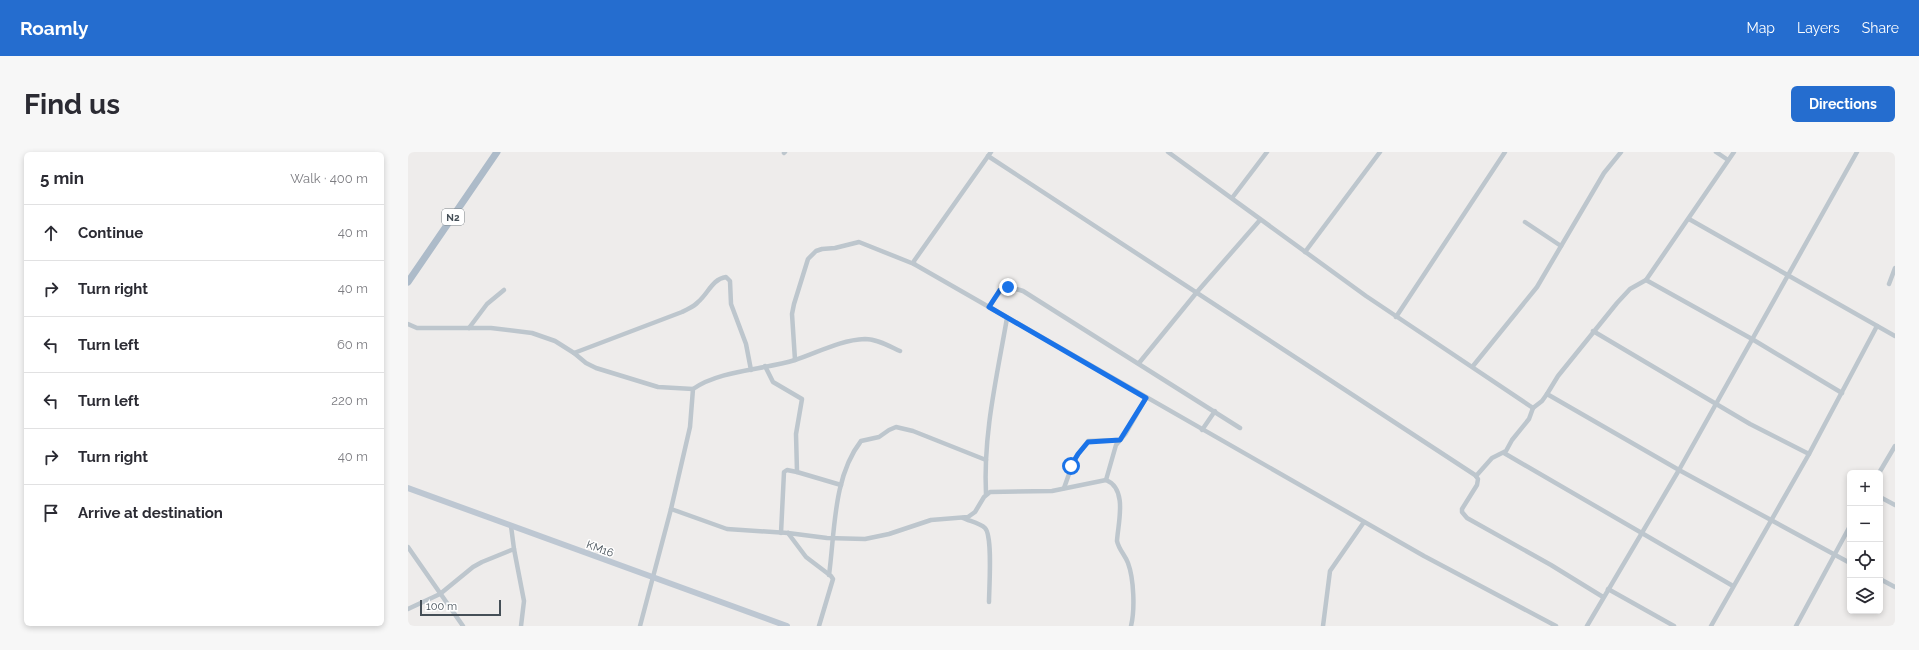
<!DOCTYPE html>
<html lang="en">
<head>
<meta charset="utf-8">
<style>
  body { margin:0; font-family:Raleway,sans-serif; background:#f7f7f7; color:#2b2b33 }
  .controls { position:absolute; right:12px; bottom:12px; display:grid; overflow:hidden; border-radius:6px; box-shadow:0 2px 6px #0003 }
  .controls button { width:36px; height:36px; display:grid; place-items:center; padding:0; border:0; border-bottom:1px solid #e1e1e2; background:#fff; color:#2b2b33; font:20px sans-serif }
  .scale { position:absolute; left:12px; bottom:10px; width:81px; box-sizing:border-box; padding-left:4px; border:2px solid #454f57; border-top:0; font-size:11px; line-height:14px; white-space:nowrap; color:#454f57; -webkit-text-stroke:3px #fff; paint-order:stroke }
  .stop { position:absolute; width:12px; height:12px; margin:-9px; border:3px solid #1a73e8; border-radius:50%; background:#fff }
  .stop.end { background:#1a73e8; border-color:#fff; box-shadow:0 1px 4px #0008 }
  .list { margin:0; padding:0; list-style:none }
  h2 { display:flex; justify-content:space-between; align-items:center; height:52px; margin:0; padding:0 16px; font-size:17px }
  h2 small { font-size:13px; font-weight:400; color:#7c7c81 }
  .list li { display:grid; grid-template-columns:26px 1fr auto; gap:12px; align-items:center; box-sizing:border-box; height:56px; padding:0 16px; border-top:1px solid #e1e1e2 }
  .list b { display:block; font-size:15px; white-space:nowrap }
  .list em { font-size:13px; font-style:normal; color:#7c7c81 }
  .icon { flex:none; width:22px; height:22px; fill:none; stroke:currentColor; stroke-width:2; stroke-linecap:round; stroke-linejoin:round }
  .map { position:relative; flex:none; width:1487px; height:474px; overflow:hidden; border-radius:6px }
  header { display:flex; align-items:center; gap:24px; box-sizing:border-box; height:56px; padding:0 20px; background:#256dcf; color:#fff }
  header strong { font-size:19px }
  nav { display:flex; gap:22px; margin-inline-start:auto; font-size:14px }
  .intro { display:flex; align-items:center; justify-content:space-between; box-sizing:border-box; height:96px; padding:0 24px }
  h1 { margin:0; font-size:28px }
  .button { padding:10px 18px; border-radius:6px; background:#256dcf; color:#fff; font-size:14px; font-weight:700 }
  main { display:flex; gap:24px; padding:0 24px }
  aside { flex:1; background:#fff; border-radius:6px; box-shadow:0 2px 6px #0003 }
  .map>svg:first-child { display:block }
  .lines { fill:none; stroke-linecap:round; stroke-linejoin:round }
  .street { stroke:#bdc6cd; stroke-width:4.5 }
  .secondary { stroke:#bdc7d2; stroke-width:6 }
  .primary { stroke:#adbbc9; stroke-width:7 }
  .route { stroke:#1a73e8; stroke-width:5 }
  .labels { text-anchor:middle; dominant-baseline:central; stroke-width:3; stroke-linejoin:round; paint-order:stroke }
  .shield { fill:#fff; stroke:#7d8489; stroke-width:1 }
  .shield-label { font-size:10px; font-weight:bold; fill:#454f57 }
  .street-label { font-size:11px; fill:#454f57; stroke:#fff }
</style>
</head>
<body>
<header>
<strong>Roamly</strong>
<nav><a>Map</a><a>Layers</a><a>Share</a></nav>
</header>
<div class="intro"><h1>Find us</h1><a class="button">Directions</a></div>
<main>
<aside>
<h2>5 min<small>Walk · 400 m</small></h2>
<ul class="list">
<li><svg class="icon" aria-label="ahead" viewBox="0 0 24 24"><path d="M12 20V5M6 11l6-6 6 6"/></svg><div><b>Continue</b></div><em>40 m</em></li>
<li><svg class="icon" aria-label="right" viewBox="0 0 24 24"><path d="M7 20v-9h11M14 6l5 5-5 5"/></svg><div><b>Turn right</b></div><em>40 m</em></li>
<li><svg class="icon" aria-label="left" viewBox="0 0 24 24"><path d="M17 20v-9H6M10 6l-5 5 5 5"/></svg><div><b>Turn left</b></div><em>60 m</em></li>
<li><svg class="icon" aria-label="left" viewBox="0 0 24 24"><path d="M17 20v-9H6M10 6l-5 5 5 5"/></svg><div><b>Turn left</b></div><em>220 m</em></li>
<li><svg class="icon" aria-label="right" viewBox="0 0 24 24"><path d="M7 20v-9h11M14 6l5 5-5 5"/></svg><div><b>Turn right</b></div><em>40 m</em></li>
<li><svg class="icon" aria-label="arrive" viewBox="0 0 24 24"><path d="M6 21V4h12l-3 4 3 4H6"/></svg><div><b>Arrive at destination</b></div></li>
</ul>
</aside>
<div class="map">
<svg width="1487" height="474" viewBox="0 0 1487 474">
  <rect width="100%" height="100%" fill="#eeeceb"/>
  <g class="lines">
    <g class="street">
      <path d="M760,0L958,144L1125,256L1134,249L1139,242L1271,318L1442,411"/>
      <path d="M1308,0L1320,8"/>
      <path d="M376,1L377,0"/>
      <path d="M580,4L1067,323L1070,327L1069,333L1054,357V360L1059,366L1143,413L1195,445"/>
      <path d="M824,46L859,0"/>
      <path d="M1281,67L1487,184"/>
      <path d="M1117,70L1153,94"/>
      <path d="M897,100L972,0"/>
      <path d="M506,112V109L583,0"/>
      <path d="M1238,128L1344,187L1434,241"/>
      <path d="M1481,132L1487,116"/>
      <path d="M581,155C593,138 593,132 615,139L832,276"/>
      <path d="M988,165L1097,0"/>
      <path d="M0,172L9,176H83L124,181L147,189L166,201L178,211L188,216L250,235L285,237"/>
      <path d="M61,176L79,152L96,138"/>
      <path d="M1185,179L1342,272L1401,302"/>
      <path d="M166,201L274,160C279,157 286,155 290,150C300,142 304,127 318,125L322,129L323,152L338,192L343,218"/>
      <path d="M387,208L384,162L386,152L400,107L408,99L414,97L427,96L451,90L506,112L1016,404L1148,474"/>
      <path d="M731,211L789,140L852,68"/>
      <path d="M357,214L365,230L394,247L388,282L389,320L433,333"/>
      <path d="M1065,214L1129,135L1196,21L1213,0"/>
      <path d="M1139,242L1150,224L1209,151L1222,137L1238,128L1326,0"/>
      <path d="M794,278L807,259"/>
      <path d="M1096,301L1325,434"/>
      <path d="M1471,321L1487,294"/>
      <path d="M1068,324L1084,306L1098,299L1104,288L1121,267L1125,256"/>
      <path d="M698,328L708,293L718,281L738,246"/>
      <path d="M656,336L666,308L680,289L712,288"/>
      <path d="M578,342C575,282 589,224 599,166"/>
      <path d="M1472,345L1487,353"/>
      <path d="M263,357L319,377L380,381L419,386L457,387L481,382L523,368L560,365L567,360L576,345L582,340L644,339L698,328C720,337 710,371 709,389C711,398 717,403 720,411C726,427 727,458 723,474"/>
      <path d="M555,366C561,369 572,371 577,376C585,384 581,437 581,450"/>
      <path d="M373,381L376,320L379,318L389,320"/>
      <path d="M380,381L398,405L423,424L425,427L411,474"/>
      <path d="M0,395L55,474"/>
      <path d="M106,397L116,449L113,474"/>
      <path d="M421,423C427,379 425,325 453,289L471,285L481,278L488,275L505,279L578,308"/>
      <path d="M1472,427L1487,435"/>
      <path d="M1200,437L1266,474"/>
      <path d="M0,457L32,442L65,415L74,410L106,397L103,374"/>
      <path d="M232,474L263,357L282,275L285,237C312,218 356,218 387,208C411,200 432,188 457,187C469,187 481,194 492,199"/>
      <path d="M915,474L922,419L956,370"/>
      <path d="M1179,474L1271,318L1449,0"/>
      <path d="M1303,474L1401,302L1469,174"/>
      <path d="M1388,474L1442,374"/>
    </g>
    <path class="secondary" d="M0,336L379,474"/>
    <path class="primary" d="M0,130L89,0"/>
  </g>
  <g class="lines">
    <path class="route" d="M600,135L592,138L581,155L738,246L712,288L680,290L670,302L663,314"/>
  </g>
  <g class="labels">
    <rect class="shield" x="34" y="57" width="22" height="16" rx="3"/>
    <g class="shield-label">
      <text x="45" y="65">N2</text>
    </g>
    <g class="street-label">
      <text transform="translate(192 397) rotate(20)">KM16</text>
    </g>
  </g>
</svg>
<div class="controls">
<button>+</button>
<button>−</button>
<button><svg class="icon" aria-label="locate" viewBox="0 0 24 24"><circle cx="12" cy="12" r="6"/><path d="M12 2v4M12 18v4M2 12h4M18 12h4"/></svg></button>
<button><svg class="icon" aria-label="layers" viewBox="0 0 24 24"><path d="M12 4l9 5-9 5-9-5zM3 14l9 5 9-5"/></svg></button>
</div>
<div class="scale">100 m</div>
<div class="stop" style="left:663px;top:314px"></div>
<div class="stop end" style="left:600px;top:135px"></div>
</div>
</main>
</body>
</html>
